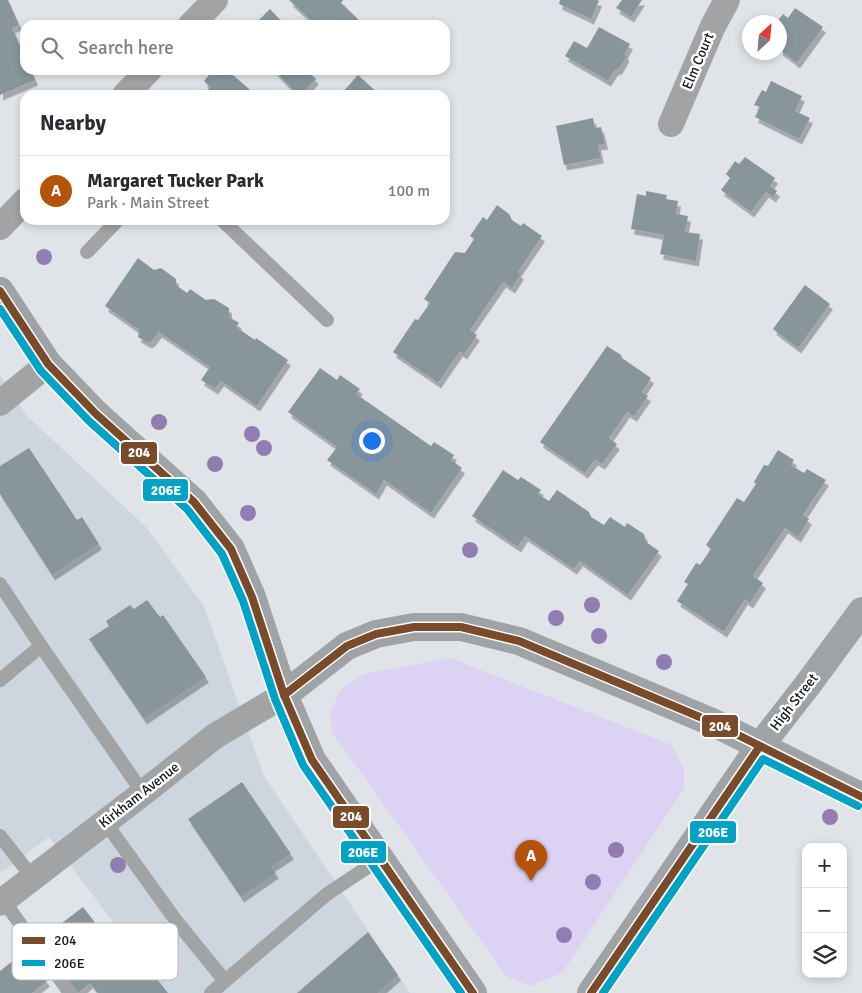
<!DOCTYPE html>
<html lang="en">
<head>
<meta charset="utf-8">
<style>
  body { margin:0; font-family:Signika,sans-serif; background:#f2f2f3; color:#2b2b33 }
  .controls { position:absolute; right:15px; bottom:15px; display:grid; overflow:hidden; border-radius:10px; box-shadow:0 2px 8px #0003 }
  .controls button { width:45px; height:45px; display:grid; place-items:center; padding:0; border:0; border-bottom:1px solid #e1e1e2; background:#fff; color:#2b2b33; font:25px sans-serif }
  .compass { position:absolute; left:742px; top:15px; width:45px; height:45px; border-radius:50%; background:#fff; box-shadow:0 2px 8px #0003; rotate:26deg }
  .you { position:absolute; left:371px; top:440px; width:18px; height:18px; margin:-12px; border:4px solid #fff; border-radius:50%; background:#1a73e8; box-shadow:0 0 0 8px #1a73e833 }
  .badge { display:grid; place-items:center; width:32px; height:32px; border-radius:50%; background:#b45309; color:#fff; font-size:16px; font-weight:700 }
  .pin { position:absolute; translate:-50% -41px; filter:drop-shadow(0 1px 2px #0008) }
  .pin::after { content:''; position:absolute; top:26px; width:18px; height:15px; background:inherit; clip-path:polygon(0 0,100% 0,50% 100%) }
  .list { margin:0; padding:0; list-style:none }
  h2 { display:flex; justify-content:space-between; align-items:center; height:65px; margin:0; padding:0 20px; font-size:21px }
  h2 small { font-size:16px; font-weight:400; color:#7c7c81 }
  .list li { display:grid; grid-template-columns:32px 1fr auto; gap:15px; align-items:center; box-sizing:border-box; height:70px; padding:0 20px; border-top:1px solid #e1e1e2 }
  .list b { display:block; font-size:19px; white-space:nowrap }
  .list p { margin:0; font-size:16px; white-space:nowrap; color:#7c7c81 }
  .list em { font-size:16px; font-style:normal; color:#7c7c81 }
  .icon { flex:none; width:28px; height:28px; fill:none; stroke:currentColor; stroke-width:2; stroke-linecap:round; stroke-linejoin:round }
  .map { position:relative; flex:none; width:862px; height:993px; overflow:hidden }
  .search { position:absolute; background:#fff; box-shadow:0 2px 8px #0003; left:20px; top:20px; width:430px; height:55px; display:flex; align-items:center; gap:12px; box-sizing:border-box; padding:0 18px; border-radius:15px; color:#7c7c81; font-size:19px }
  .panel { position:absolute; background:#fff; box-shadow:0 2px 8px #0003; left:20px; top:90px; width:430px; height:135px; border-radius:15px }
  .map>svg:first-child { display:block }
  .built { fill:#cdd6df }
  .green { fill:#dcd3f4 }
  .building { fill:#88969b; filter:url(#shadow) }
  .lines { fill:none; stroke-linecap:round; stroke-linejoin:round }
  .service { stroke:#a2a3a5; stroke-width:14 }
  .minor { stroke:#a2a3a5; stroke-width:26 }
  .secondary { stroke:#a0a3a5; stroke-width:28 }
  .bus-1-casing { stroke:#fff; stroke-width:11 }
  .bus-2-casing { stroke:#fff; stroke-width:11 }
  .bus-1 { stroke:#7a4b2a; stroke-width:8 }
  .bus-2 { stroke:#01a2c5; stroke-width:8 }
  .tree { fill:#927db2 }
  .labels { text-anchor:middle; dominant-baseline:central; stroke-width:5; stroke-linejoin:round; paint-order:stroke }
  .street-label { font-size:14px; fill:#141719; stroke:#fff }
  .key { fill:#fff; stroke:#b8b9ba; stroke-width:1 }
  .key-label { font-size:14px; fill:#141719 }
  .line-badge { stroke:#fff; stroke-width:2 }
  .badge-label { font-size:14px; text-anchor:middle; font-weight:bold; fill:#fff }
</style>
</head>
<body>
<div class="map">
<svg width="862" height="993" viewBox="0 0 862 993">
  <defs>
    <filter id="shadow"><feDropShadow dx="3" dy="5.5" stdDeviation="0" flood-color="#0004"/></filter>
  </defs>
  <rect width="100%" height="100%" fill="#e0e4e8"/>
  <path class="built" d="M0,375L26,415L145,526L204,606L264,776L410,993H167L49,837L0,874Z"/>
  <path class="green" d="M450,658L672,745L684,769V789L562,973L530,986L506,976L332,732L331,712L340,690L363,674Z"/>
  <g class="building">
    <path d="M0,0H8L19,25L12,28L25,57V70H31L35,80L0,95Z"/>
    <path d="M289,0H343L341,3L358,19L353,25H331L325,19L320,25H316Z"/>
    <path d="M560,0H597L599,1L591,19L559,4Z"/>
    <path d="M622,0H642L631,17L616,8Z"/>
    <path d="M795,8L823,27L797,63L780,50V22H777L783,14L788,18Z"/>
    <path d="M270,9L285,25H254Z"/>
    <path d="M599,27L630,44L625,53L626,57L619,69L615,70L608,81L565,56L574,41L587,48Z"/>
    <path d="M213,70H227L256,95H203L210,87L204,81Z"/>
    <path d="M274,70H307L316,79L300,95H298Z"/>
    <path d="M358,75L380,95H342L341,94Z"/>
    <path d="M771,81L802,96L795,111L810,118L799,139L755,117L760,107L754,105L762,90L766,92Z"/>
    <path d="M593,118L595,128L601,127L605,144L598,145L601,158L564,165L556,126Z"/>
    <path d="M745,157L775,178L770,186L777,191L773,197L766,192L751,212L721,190L730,178L726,174L735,161L739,164Z"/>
    <path d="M646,191L667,195L666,199L678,201L676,214L688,216L685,232L700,234L696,261L660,254L664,235L631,229L637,194L646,196Z"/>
    <path d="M497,205L509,214L512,220L521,226L523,223L542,236L518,272L521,274L512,288L503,282L470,330L477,335L464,354L460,351L438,383L393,352L415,319L418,320L430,303L424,299L455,252L465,253L474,239L470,236L483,217L487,220Z"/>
    <path d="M138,258L154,270L161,268L176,279V285L187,293L190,289L206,300L214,299L229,308V317L239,323L236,327L255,340L256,338L288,360L257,406L221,381L215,389L201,380L210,367L159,332L153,340L149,343L138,337L139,330L105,306Z"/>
    <path d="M805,285L830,304L798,348L773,329Z"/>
    <path d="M607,346L621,355L622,358L651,378L642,392L648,396L634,416L627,412L609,438L617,444L602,464L595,460L585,473L540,442Z"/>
    <path d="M320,368L337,380L340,375L360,389L356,394L431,446L434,442L454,455L451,460L462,468L431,513L384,480L376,494L327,460L337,447L288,412Z"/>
    <path d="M29,448L77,520L82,517L99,544L52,575L0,494V466Z"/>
    <path d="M778,450L794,460L791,465L804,473L807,469L826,480L803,515L809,519L798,537L785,528L753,576L763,583L750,603L745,599L724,632L677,601L688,584L684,582L696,563L700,565L711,549L706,545L737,498L744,502L756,484L754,482L764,465L768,466Z"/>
    <path d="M503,470L518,480L521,477L541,490L538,494L549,501L557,490L589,512L591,517L604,525L610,517L625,527L627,523L644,534L646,542L659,551L628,595L580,561L574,569L525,536L518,547L472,516Z"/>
    <path d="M147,600L160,617L163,615L206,677L144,719L89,639L109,626L106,621L130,605L134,609Z"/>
    <path d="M242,782L291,854L271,867L276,873L241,897L188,819Z"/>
    <path d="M83,907L107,938L119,930L168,993H98L90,983L78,993L37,942Z"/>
    <path d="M368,932L398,975L378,993H297Z"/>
    <path d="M24,952L47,981L32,993H0V971Z"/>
  </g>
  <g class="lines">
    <g class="service">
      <path d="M222,220L327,320"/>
      <path d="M87,252L118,220"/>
      <path d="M0,584L41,646L143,793"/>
      <path d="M0,680L41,646"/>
      <path d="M105,822L177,922L225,981L327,894L380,859"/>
      <path d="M0,836L33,878"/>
      <path d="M3,900L70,993"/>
      <path d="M211,993L225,981"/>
    </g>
    <g class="minor">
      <path d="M191,25L215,0"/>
      <path d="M125,95L149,70"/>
      <path d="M671,124L713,26L727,0"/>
      <path d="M0,227L25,201"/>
      <path d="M0,403L48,364"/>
      <path d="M0,903L143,793L215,736L284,695"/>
    </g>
    <g class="secondary">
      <path d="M0,291L48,364L96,414L194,502L231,549L252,597L284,695L312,760L473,993"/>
      <path d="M284,695L347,646L376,634L414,627H461L519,641L714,723L862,797"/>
      <path d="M591,993L760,746L809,683L862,611"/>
    </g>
    <g class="bus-1-casing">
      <g id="bus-1">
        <path d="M0,291L48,364L96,414L194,502L231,549L252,597L284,695L312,760L473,993"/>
        <path d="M284,695L347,646L376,634L414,627H461L519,641L714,723L862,797"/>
        <path d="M591,993L760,746"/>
      </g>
    </g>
    <g class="bus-2-casing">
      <g id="bus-2">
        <path d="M0,309L41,371L89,421L187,509L222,554L243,601L275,699L303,765L461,993"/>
        <path d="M603,993L763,759L858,806"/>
      </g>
    </g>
    <use href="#bus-1" class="bus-1"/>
    <use href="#bus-2" class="bus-2"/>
  </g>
  <g class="tree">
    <circle cx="44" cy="257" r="8"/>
    <circle cx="159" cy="422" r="8"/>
    <circle cx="252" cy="434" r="8"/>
    <circle cx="264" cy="448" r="8"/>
    <circle cx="215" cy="464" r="8"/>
    <circle cx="248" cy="513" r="8"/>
    <circle cx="470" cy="550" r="8"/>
    <circle cx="592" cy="605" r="8"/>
    <circle cx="556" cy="618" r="8"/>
    <circle cx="599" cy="636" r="8"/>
    <circle cx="664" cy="662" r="8"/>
    <circle cx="830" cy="817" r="8"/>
    <circle cx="616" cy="850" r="8"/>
    <circle cx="118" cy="865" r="8"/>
    <circle cx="593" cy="882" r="8"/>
    <circle cx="564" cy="935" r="8"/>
  </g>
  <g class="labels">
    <g class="street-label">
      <text transform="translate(698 61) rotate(-67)">Elm Court</text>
      <text transform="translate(794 702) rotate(-52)">High Street</text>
      <text transform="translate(139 795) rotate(-38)">Kirkham Avenue</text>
    </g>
  </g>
  <rect x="12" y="923" width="166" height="57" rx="8" class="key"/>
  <rect x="22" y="937" width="23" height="7" fill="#7a4b2a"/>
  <rect x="22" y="960" width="23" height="6" fill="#01a2c5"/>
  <g class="key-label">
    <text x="54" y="945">204</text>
    <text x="54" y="968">206E</text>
  </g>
  <g class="line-badge">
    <rect x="120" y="441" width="38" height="24" rx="5" fill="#7a4b2a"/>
    <rect x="142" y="478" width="47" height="24" rx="5" fill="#01a2c5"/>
    <rect x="701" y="714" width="38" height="24" rx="5" fill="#7a4b2a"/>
    <rect x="332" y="805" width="38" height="24" rx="5" fill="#7a4b2a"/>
    <rect x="689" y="820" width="48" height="24" rx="5" fill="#01a2c5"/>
    <rect x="340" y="840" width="47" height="24" rx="5" fill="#01a2c5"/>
  </g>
  <g class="badge-label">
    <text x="139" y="457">204</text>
    <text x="166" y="495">206E</text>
    <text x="720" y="731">204</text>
    <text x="351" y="821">204</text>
    <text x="713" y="837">206E</text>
    <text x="363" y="857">206E</text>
  </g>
</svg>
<div class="controls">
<button>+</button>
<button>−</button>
<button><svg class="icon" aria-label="layers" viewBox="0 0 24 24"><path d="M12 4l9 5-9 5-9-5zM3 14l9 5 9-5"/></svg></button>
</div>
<svg class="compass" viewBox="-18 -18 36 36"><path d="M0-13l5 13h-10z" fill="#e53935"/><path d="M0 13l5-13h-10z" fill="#7c7c81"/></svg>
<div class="you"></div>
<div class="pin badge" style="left:531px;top:881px">A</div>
<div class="search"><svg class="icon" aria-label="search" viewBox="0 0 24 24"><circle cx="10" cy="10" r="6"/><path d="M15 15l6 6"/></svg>Search here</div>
<section class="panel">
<h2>Nearby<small></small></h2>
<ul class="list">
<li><span class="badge">A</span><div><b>Margaret Tucker Park</b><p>Park · Main Street</p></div><em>100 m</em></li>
</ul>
</section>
</div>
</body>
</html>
